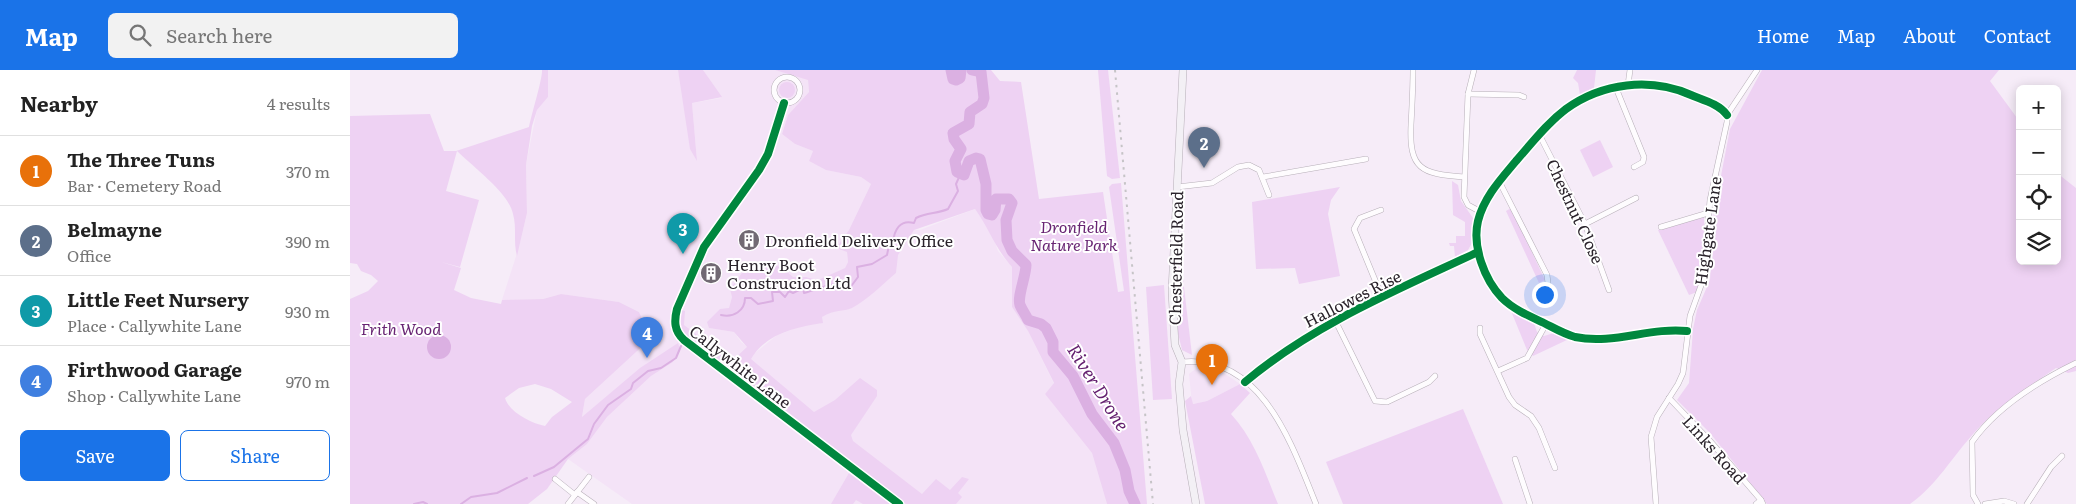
<!DOCTYPE html>
<html lang="en">
<head>
<meta charset="utf-8">
<style>
  body { margin:0; font-family:Literata,serif; background:#f2f2f2; color:#222 }
  .controls { position:absolute; right:15px; top:15px; display:grid; overflow:hidden; border-radius:8px; box-shadow:0 2px 12px #0003 }
  .controls button { width:45px; height:45px; display:grid; place-items:center; padding:0; border:0; border-bottom:1px solid #e0e0e0; background:#fff; color:#222; font:25px sans-serif }
  .you { position:absolute; left:1194px; top:224px; width:18px; height:18px; margin:-12px; border:4px solid #fff; border-radius:50%; background:#1a73e8; box-shadow:0 0 0 8px #1a73e833 }
  .badge { display:grid; place-items:center; width:32px; height:32px; border-radius:50%; background:#1a73e8; color:#fff; font-size:16px; font-weight:700 }
  .pin { position:absolute; translate:-50% -41px; filter:drop-shadow(0 1px 2px #0008) }
  .pin::after { content:''; position:absolute; top:26px; width:18px; height:15px; background:inherit; clip-path:polygon(0 0,100% 0,50% 100%) }
  .list { margin:0; padding:0; list-style:none }
  h2 { display:flex; justify-content:space-between; align-items:center; height:65px; margin:0; padding:0 20px; font-size:21px }
  h2 small { font-size:16px; font-weight:400; color:#767676 }
  .list li { display:grid; grid-template-columns:32px 1fr auto; gap:15px; align-items:center; box-sizing:border-box; height:70px; padding:0 20px; border-top:1px solid #e0e0e0 }
  .list b { display:block; font-size:19px; white-space:nowrap }
  .list p { margin:0; font-size:16px; white-space:nowrap; color:#767676 }
  .list em { font-size:16px; font-style:normal; color:#767676 }
  .actions { display:flex; gap:10px; padding:15px 20px }
  .actions a { flex:1; padding:11px 0; border:1px solid #1a73e8; border-radius:8px; text-align:center; font-size:18px; color:#1a73e8 }
  .actions .main { background:#1a73e8; color:#fff }
  .icon { flex:none; width:28px; height:28px; fill:none; stroke:currentColor; stroke-width:2; stroke-linecap:round; stroke-linejoin:round }
  .map { position:relative; flex:none; width:1726px; height:434px; overflow:hidden }
  header { display:flex; align-items:center; gap:30px; box-sizing:border-box; height:70px; padding:0 25px; background:#1a73e8; color:#fff }
  header strong { font-size:24px }
  nav { display:flex; gap:28px; margin-inline-start:auto; font-size:18px }
  .search { width:350px; height:45px; background:#f2f2f2; display:flex; align-items:center; gap:12px; box-sizing:border-box; padding:0 18px; border-radius:8px; color:#767676; font-size:19px }
  main { display:flex }
  aside { flex:1; background:#fff }
  .map>svg:first-child { display:block }
  .built { fill:#f4e3f7 }
  .green { fill:#eed2f3; fill-rule:evenodd }
  .water { fill:#dbb0e2 }
  .lines { fill:none; stroke-linecap:round; stroke-linejoin:round }
  .stream { stroke:#dbb0e2; stroke-width:2 }
  .river { stroke:#dbb0e2; stroke-width:11 }
  .minor-casing { stroke:#b7afb8; stroke-width:6 }
  .secondary-casing { stroke:#b7afb8; stroke-width:8 }
  .minor { stroke:#fefcfe; stroke-width:5 }
  .secondary { stroke:#f3f0f5; stroke-width:7 }
  .rail { stroke:#c6c4c7; stroke-width:2; stroke-dasharray:2.5 5; stroke-linecap:butt }
  .cycleway-casing { stroke:#fff; stroke-width:11 }
  .cycleway { stroke:#00873e; stroke-width:8 }
  .labels { text-anchor:middle; dominant-baseline:central; stroke-width:4; stroke-linejoin:round; paint-order:stroke }
  .street-label { font-size:16px; fill:#2a232b; stroke:#fff }
  .park-label { font-size:16px; font-style:italic; fill:#682473; stroke:#fff }
  .poi-label { font-size:16px; fill:#2a232b; stroke:#fff; text-anchor:start }
  .water-label { font-size:18px; font-style:italic; fill:#652170; stroke:#fff }
</style>
</head>
<body>
<header>
<strong>Map</strong>
<div class="search"><svg class="icon" aria-label="search" viewBox="0 0 24 24"><circle cx="10" cy="10" r="6"/><path d="M15 15l6 6"/></svg>Search here</div>
<nav><a>Home</a><a>Map</a><a>About</a><a>Contact</a></nav>
</header>
<main>
<aside>
<h2>Nearby<small>4 results</small></h2>
<ul class="list">
<li><span class="badge" style="background:#e8710a">1</span><div><b>The Three Tuns</b><p>Bar · Cemetery Road</p></div><em>370 m</em></li>
<li><span class="badge" style="background:#5c6f8a">2</span><div><b>Belmayne</b><p>Office</p></div><em>390 m</em></li>
<li><span class="badge" style="background:#0f9aa8">3</span><div><b>Little Feet Nursery</b><p>Place · Callywhite Lane</p></div><em>930 m</em></li>
<li><span class="badge" style="background:#3f7fe0">4</span><div><b>Firthwood Garage</b><p>Shop · Callywhite Lane</p></div><em>970 m</em></li>
</ul>
<div class="actions"><a class="main">Save</a><a>Share</a></div>
</aside>
<div class="map">
<svg width="1726" height="434" viewBox="0 0 1726 434">
  <rect width="100%" height="100%" fill="#f6ecf8"/>
  <g class="built">
    <path d="M198,0H328L347,90L342,33L371,28L353,0H425L458,9L459,22L438,45L432,64L445,74L463,81L459,91L477,100L511,107L521,114L499,160L487,178L497,182L498,192L495,198L468,210L456,207H443L435,200L426,195L419,197L382,227L379,239L359,258L384,262L391,272L405,283L426,266L450,256L472,253V247L483,240L500,239L546,203L547,185L564,160H570L625,139L641,161L648,181L662,197V237L678,261L704,314L695,324L742,383L757,434H282L218,389L237,374L257,347L301,306L323,292L327,274L266,319L232,348L235,329L310,260L293,250L289,242L269,232L211,224L193,229L152,230L169,177L177,143L176,95L187,40L198,27Z"/>
    <path d="M863,296L890,314L857,331L842,334L839,304L848,297Z"/>
  </g>
  <g class="green">
    <path d="M192,0H198V27L187,40L182,56L176,95L177,143L167,186C163,172 167,158 163,144C159,123 122,96 107,81L96,121L129,130L110,197L91,192L111,198L104,220L121,228L151,234L152,230L193,229L211,224L269,232L289,242L293,250L310,260L235,329L232,347L290,298L328,273L330,279L323,292L301,306L257,347L237,374L218,389L197,419L178,434H0V229L18,221L28,211L21,205L11,201L7,194L0,193V46L80,44L94,81H106L179,57C181,46 193,7 192,0ZM185,314L201,319L222,332L202,347L195,356C181,353 159,342 155,328L169,318Z"/>
    <path d="M328,0H353L372,27L342,33L347,91L340,79Z"/>
    <path d="M425,0H641L650,11L671,12L689,129L753,122L768,222L774,221L759,117L762,114L771,113L797,434H757L742,383L695,324L704,313L678,261L662,237V197C645,178 640,160 625,139L564,160L548,185L546,203C532,215 518,229 502,238C493,242 485,239 472,247L473,253C446,257 415,264 401,289L464,342L485,330L510,308L527,320V326L501,365L503,371L572,424L586,409L600,420L612,407L619,409L608,423L612,427L606,434H556L335,268L326,251L330,239L335,241L334,255L382,291L397,277L384,262L359,258L357,252L370,239L379,238L382,227L380,219L392,203L402,199L426,195L435,200L443,207H456L468,210L495,198L498,192L497,182L486,178L499,160L521,114L511,107L476,100L459,91L463,81L445,74L432,64L438,45L459,22L458,10Z"/>
    <path d="M748,0H758L770,108L762,109L757,106Z"/>
    <path d="M1227,0H1246L1244,18L1230,25L1228,13L1223,8Z"/>
    <path d="M1412,0H1649L1640,11L1670,52V191H1707V103L1726,118V301L1718,303L1706,298C1677,318 1647,337 1624,363C1603,386 1586,416 1560,434H1417L1360,363L1327,330L1339,313L1343,259L1347,240L1360,210L1364,142L1380,59Z"/>
    <circle cx="437" cy="20" r="8"/>
    <path d="M1250,70L1263,97L1243,107L1230,80Z"/>
    <path d="M1102,111L1108,115L1111,131L1123,148L1122,173L1118,180L1105,187L1104,176H1100L1099,173H1106V166H1115V152L1103,145Z"/>
    <path d="M990,117L981,130L978,144L990,206L949,214L945,198L906,199L902,132Z"/>
    <path d="M1161,138L1195,210L1189,213L1156,141Z"/>
    <path d="M1354,147V193L1347,222L1339,225L1308,160Z"/>
    <path d="M828,183H830L842,285L832,280L827,259Z"/>
    <path d="M814,215L822,329L803,330L796,217Z"/>
    <path d="M1161,241L1184,253L1187,262L1194,266L1204,263L1219,269L1183,286L1177,280Z"/>
    <path d="M890,314L900,323L881,344C905,370 915,403 928,434H855L835,331L841,326L843,334L857,331Z"/>
    <path d="M1113,339L1153,434H993L976,392Z"/>
    <path d="M499,403L538,432L540,434H513L506,430L503,434H481Z"/>
  </g>
  <circle class="water" cx="89" cy="277" r="12"/>
  <g class="lines">
    <g class="stream">
      <path d="M371,245C383,248 395,241 395,228H401L408,234L423,231L422,222H430L435,227L439,221L443,223L453,218L454,223C467,219 488,210 502,215L508,207L507,197L522,194L537,185L539,175L543,173C544,160 550,149 564,153L566,148C577,142 587,144 598,139L608,121L606,114L610,105"/>
      <path d="M184,406L204,397L238,369L244,354L258,335L281,319L283,313L298,301L311,298L326,288L331,276"/>
      <path d="M64,434L73,432L77,434"/>
      <path d="M111,434L121,427L147,423L177,408"/>
    </g>
    <g class="river">
      <path d="M601,0L603,9L606,10L610,8L611,0"/>
      <path d="M622,0L631,2L634,28L632,34L620,42L619,54L603,63L604,69L611,79L605,91L607,102L614,105L619,91L626,88L630,89L636,114V140L638,144L642,145L645,140L646,129H659L662,133L656,150L657,170L662,181L676,195C676,206 667,227 670,235C672,240 676,245 678,250L691,254L696,258L703,272V282L723,306L742,344L764,373L775,400L779,421L785,434"/>
    </g>
    <g class="minor-casing">
      <g id="minor">
        <path d="M1063,0C1063,18 1062,36 1061,55C1059,99 1071,104 1114,107"/>
        <path d="M1124,0L1118,24L1114,127L1118,135L1131,142"/>
        <circle cx="437" cy="20" r="13"/>
        <path d="M1278,15L1280,0"/>
        <path d="M1266,18L1294,87L1293,92L1284,97"/>
        <path d="M1118,24L1169,25L1174,27"/>
        <path d="M434,33L418,84L409,100L354,177L327,239C324,251 324,261 334,270L549,434"/>
        <path d="M1189,64L1235,154L1259,220"/>
        <path d="M913,107L1016,89"/>
        <path d="M1149,111L1197,205L1198,213"/>
        <path d="M827,117L862,113L888,97L899,95L909,100L919,125"/>
        <path d="M1031,140L1010,148L1004,159L1032,227"/>
        <path d="M1235,154L1286,128"/>
        <path d="M1311,157L1358,143"/>
        <path d="M985,250L1025,331L1037,332L1079,312L1085,306"/>
        <path d="M1130,258V264L1159,327L1165,335L1181,346L1189,358L1205,398"/>
        <path d="M1337,261C1300,257 1263,275 1225,267C1214,264 1204,258 1194,253C1179,246 1163,239 1152,228C1134,209 1122,176 1128,151C1134,127 1151,109 1166,91C1182,73 1196,54 1216,39C1252,13 1300,7 1341,25C1353,30 1369,34 1377,45"/>
        <path d="M832,292C912,284 942,375 966,434"/>
        <path d="M1148,301L1177,288L1196,254"/>
        <path d="M895,312C964,254 1047,220 1128,182"/>
        <path d="M1319,328L1360,371L1411,430"/>
        <path d="M1165,389L1180,434"/>
        <path d="M205,409L225,425"/>
        <path d="M227,422L244,434"/>
        <path d="M218,434L239,407"/>
        <path d="M1306,434L1301,367L1307,347L1328,314L1333,303L1340,246L1353,210L1360,130L1377,52V45L1407,0"/>
        <path d="M1406,434L1411,430L1413,434"/>
        <path d="M1628,434L1623,425L1622,372C1646,338 1689,311 1726,293"/>
        <path d="M1635,434L1654,431L1664,434"/>
        <path d="M1677,434L1701,397L1712,386"/>
      </g>
    </g>
    <g class="secondary-casing">
      <path id="secondary" d="M833,0L822,221L825,275L832,292L829,314L833,360L846,434"/>
    </g>
    <use href="#minor" class="minor"/>
    <use href="#secondary" class="secondary"/>
    <path class="rail" d="M765,0L803,434"/>
    <g class="cycleway-casing">
      <g id="cycleway">
        <path d="M434,33L418,84L409,100L354,177L327,239C324,251 324,261 334,270L549,434"/>
        <path d="M1337,261C1300,257 1263,275 1225,267C1214,264 1204,258 1194,253C1179,246 1163,239 1152,228C1134,209 1122,176 1128,151C1134,127 1151,109 1166,91C1182,73 1196,54 1216,39C1252,13 1300,7 1341,25C1353,30 1369,34 1377,45"/>
        <path d="M895,312C964,254 1047,220 1128,182"/>
      </g>
    </g>
    <use href="#cycleway" class="cycleway"/>
  </g>
  <defs>
    <g id="building-disc" transform="scale(1.125)"><circle r="9.5" fill="#716973" stroke="#fff"/><path d="M-4-6H4V6H1V3H-1V6H-4ZM-2.5-4.3h1.7v1.8h-1.7ZM.8-4.3h1.7v1.8H.8ZM-2.5-1h1.7V.8h-1.7ZM.8-1h1.7V.8H.8Z" fill="#fff"/></g>
  </defs>
  <g fill-rule="evenodd">
    <use href="#building-disc" x="399" y="170"/>
    <use href="#building-disc" x="361" y="203"/>
  </g>
  <g class="labels">
    <g class="street-label">
      <text transform="translate(1226 141) rotate(65)">Chestnut Close</text>
      <text transform="translate(1357 161) rotate(-82)">Highgate Lane</text>
      <text transform="translate(825 188) rotate(-89)">Chesterfield Road</text>
      <text transform="translate(1002 228) rotate(-27)">Hallowes Rise</text>
      <text transform="translate(391 296) rotate(38)">Callywhite Lane</text>
      <text transform="translate(1365 379) rotate(48)">Links Road</text>
    </g>
    <g class="park-label">
      <text x="724" y="156">Dronfield<tspan x="724" dy="18">Nature Park</tspan></text>
      <text x="51" y="258">Frith Wood</text>
    </g>
    <g class="poi-label">
      <text x="415" y="170">Dronfield Delivery Office</text>
      <text x="377" y="194">Henry Boot<tspan x="377" dy="18">Construcion Ltd</tspan></text>
    </g>
    <g class="water-label">
      <text transform="translate(749 317) rotate(58)">River Drone</text>
    </g>
  </g>
</svg>
<div class="controls">
<button>+</button>
<button>−</button>
<button><svg class="icon" aria-label="locate" viewBox="0 0 24 24"><circle cx="12" cy="12" r="6"/><path d="M12 2v4M12 18v4M2 12h4M18 12h4"/></svg></button>
<button><svg class="icon" aria-label="layers" viewBox="0 0 24 24"><path d="M12 4l9 5-9 5-9-5zM3 14l9 5 9-5"/></svg></button>
</div>
<div class="you"></div>
<div class="pin badge" style="left:862px;top:315px;background:#e8710a">1</div>
<div class="pin badge" style="left:854px;top:98px;background:#5c6f8a">2</div>
<div class="pin badge" style="left:333px;top:184px;background:#0f9aa8">3</div>
<div class="pin badge" style="left:297px;top:288px;background:#3f7fe0">4</div>
</div>
</main>
</body>
</html>
